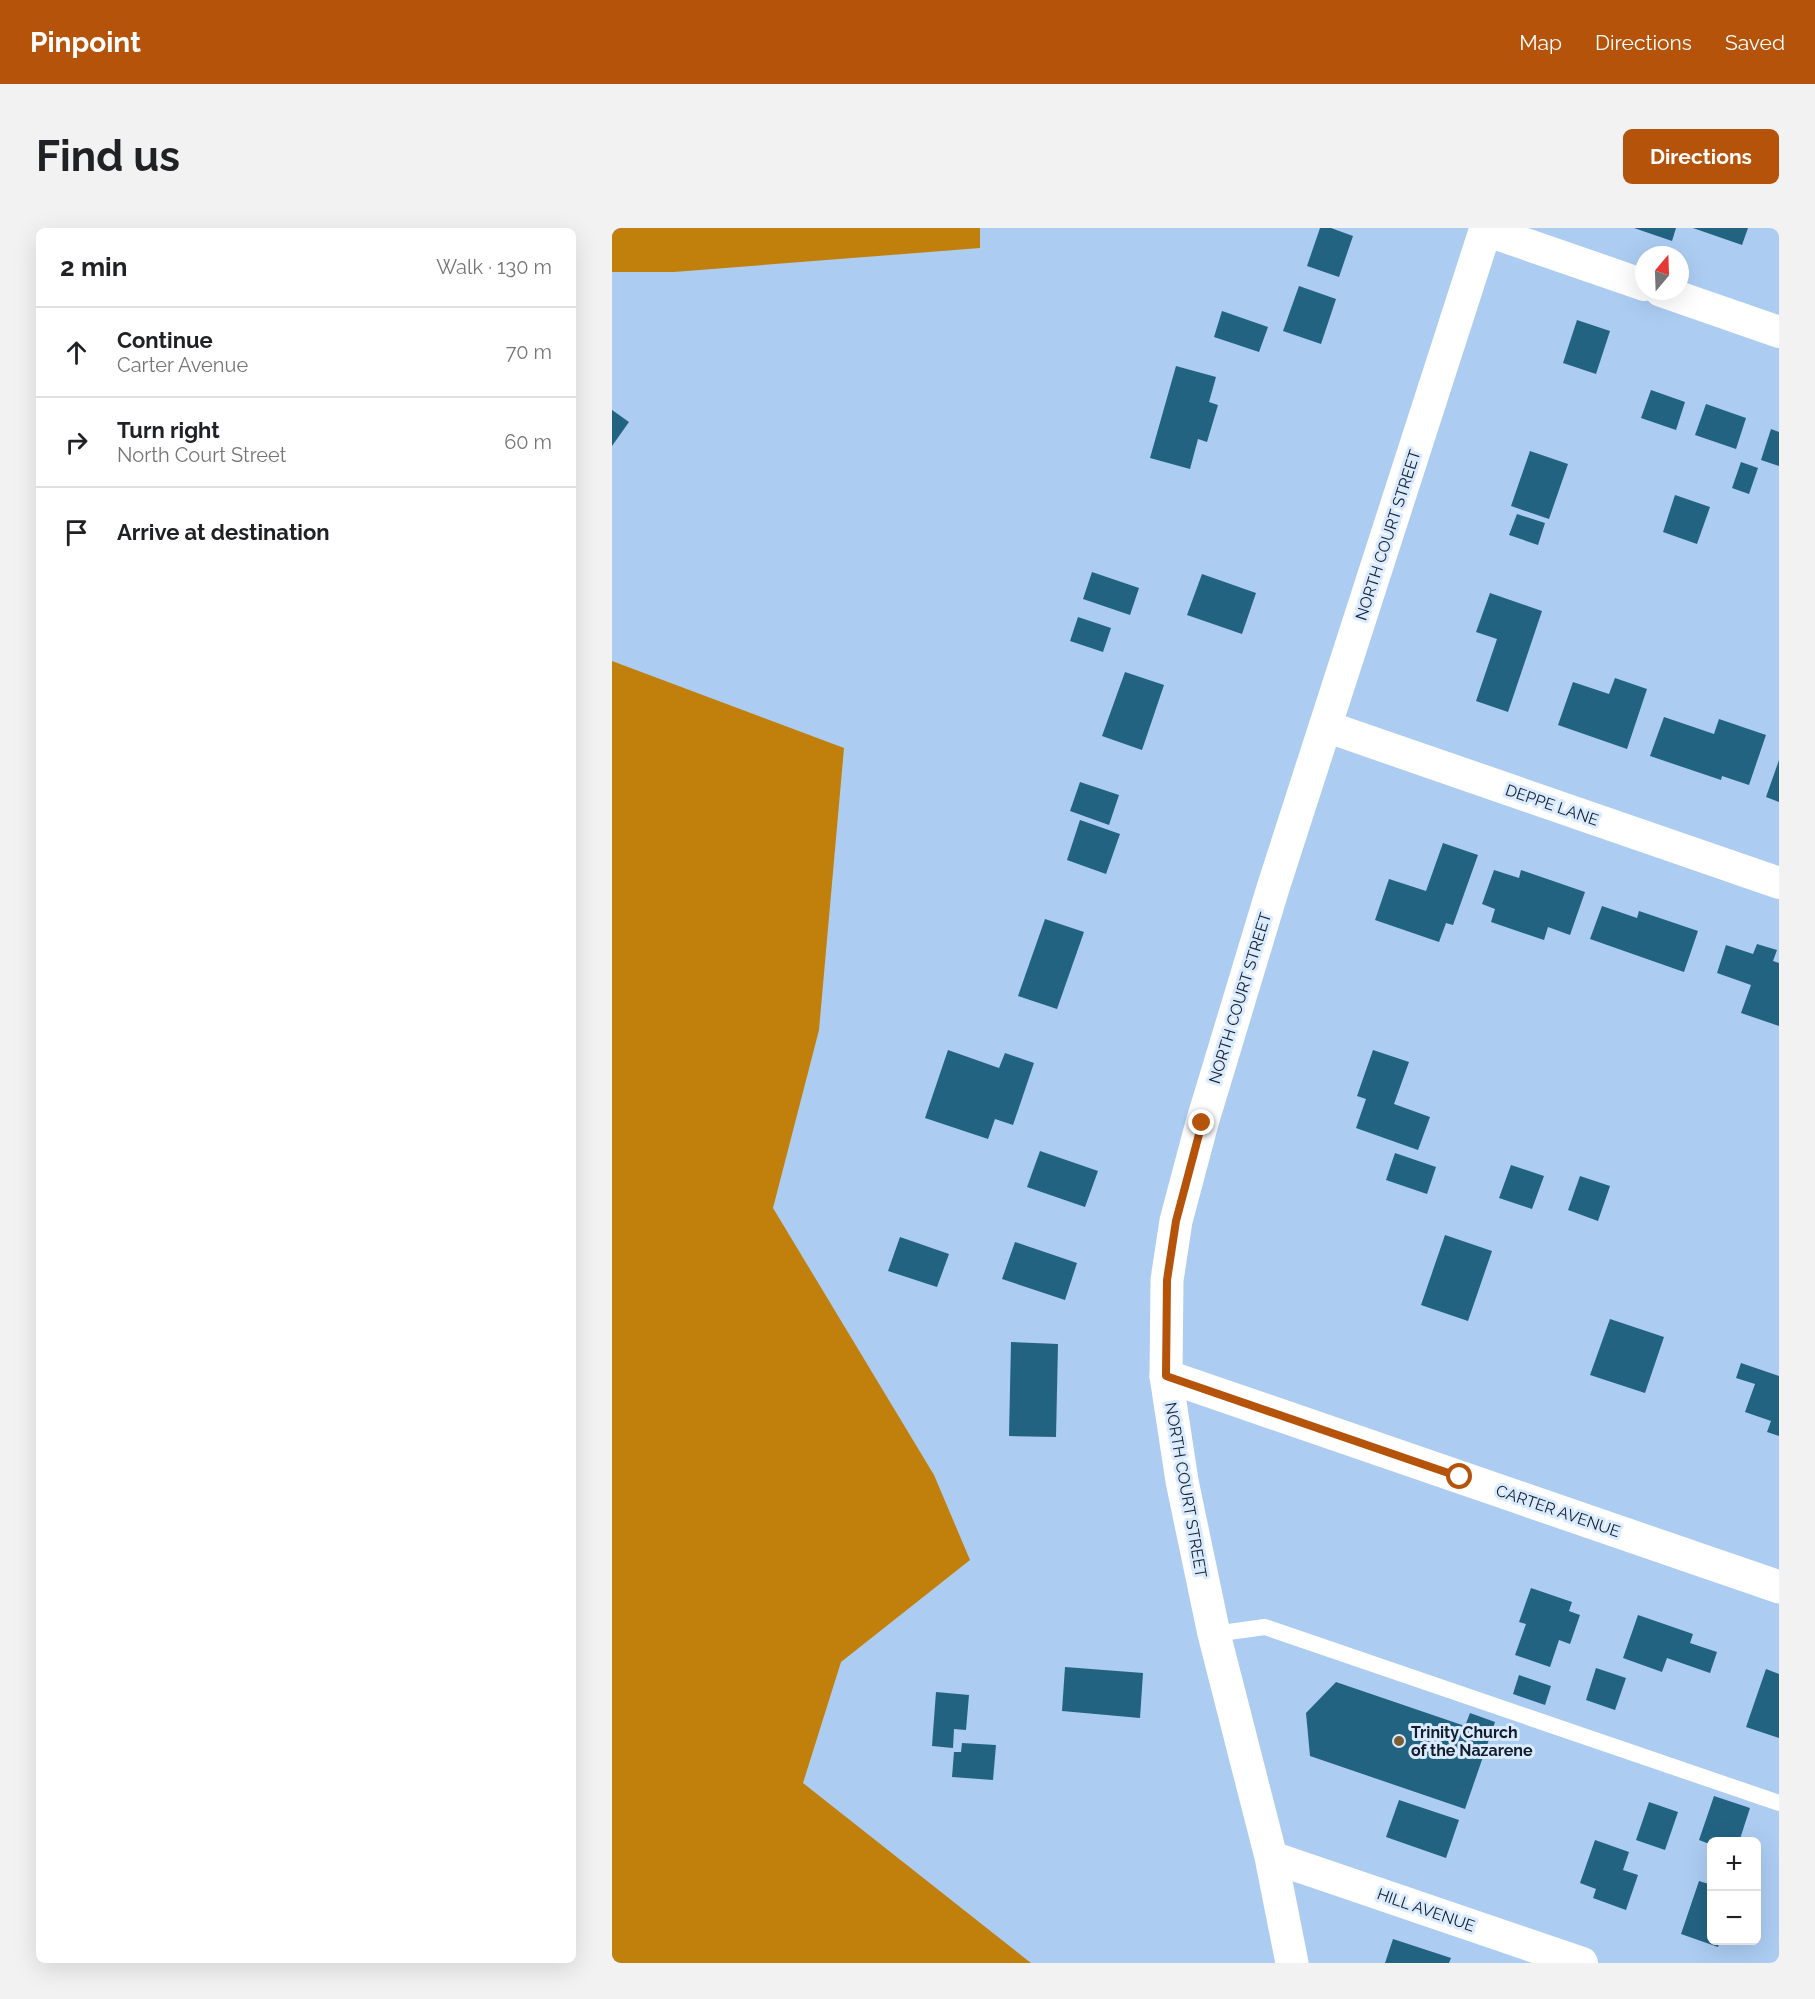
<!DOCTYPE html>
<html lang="en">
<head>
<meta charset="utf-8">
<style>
  body { margin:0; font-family:Raleway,sans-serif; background:#f2f2f2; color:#202124 }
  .controls { position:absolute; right:18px; bottom:18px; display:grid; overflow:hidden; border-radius:9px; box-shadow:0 6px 24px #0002 }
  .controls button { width:54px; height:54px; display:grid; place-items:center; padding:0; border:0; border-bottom:2px solid #e0e0e0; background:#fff; color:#202124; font:30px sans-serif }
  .compass { position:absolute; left:1023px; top:18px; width:54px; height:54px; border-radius:50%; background:#fff; box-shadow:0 6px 24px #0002; rotate:19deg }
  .stop { position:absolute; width:18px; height:18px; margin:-14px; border:4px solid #b45309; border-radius:50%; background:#fff }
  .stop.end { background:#b45309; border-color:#fff; box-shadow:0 2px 6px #0008 }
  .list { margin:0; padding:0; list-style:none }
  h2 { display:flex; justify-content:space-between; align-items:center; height:78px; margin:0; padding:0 24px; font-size:26px }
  h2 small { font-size:20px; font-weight:400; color:#757577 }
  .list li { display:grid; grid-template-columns:39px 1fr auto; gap:18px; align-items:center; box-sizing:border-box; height:90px; padding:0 24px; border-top:2px solid #e0e0e0 }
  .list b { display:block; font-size:22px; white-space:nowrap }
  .list p { margin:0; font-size:20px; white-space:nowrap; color:#757577 }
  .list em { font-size:20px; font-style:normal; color:#757577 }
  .icon { flex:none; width:33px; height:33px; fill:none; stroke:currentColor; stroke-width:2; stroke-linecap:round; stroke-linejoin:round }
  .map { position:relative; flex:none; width:1167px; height:1735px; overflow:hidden; border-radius:9px }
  header { display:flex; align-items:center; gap:36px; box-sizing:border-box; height:84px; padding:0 30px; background:#b45309; color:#fff }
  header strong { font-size:28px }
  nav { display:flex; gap:33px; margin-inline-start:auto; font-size:21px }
  .intro { display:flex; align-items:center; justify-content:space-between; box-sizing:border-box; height:144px; padding:0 36px }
  h1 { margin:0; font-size:42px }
  .button { padding:15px 27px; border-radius:9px; background:#b45309; color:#fff; font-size:21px; font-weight:700 }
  main { display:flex; gap:36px; padding:0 36px }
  aside { flex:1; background:#fff; border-radius:9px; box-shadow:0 6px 24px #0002 }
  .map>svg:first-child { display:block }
  .forest { fill:#c0800b }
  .building { fill:#236382 }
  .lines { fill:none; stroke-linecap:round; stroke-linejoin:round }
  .service { stroke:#fff; stroke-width:16 }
  .minor { stroke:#fff; stroke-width:32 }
  .tertiary { stroke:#fff; stroke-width:33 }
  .secondary { stroke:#fff; stroke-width:33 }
  .route { stroke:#b45309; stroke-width:8 }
  .poi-dot { fill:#7d5d32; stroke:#dbebff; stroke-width:2 }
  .labels { text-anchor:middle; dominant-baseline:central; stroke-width:6; stroke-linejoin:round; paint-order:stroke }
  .street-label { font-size:16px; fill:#111d2b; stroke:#dbebff }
  .poi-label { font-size:16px; font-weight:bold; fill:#111d2b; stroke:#dbebff; text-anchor:start }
</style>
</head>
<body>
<header>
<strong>Pinpoint</strong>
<nav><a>Map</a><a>Directions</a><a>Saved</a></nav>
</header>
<div class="intro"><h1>Find us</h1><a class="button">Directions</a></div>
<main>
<aside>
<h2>2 min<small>Walk · 130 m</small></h2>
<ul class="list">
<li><svg class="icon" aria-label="ahead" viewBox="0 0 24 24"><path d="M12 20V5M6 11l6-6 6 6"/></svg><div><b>Continue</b><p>Carter Avenue</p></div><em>70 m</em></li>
<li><svg class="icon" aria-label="right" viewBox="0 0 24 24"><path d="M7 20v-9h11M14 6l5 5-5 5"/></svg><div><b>Turn right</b><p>North Court Street</p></div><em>60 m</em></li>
<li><svg class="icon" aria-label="arrive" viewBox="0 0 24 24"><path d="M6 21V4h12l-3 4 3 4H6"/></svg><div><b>Arrive at destination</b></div></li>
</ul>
</aside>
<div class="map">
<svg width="1167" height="1735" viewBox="0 0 1167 1735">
  <rect width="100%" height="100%" fill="#acccf2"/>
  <g class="forest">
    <path d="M0,0H368V20L62,44H0Z"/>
    <path d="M0,433L232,520L207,802L161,980L322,1247L358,1332L229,1434L191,1555L419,1735H0Z"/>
  </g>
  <g class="building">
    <path d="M708,0H719L741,8L727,49L695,38Z"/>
    <path d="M1022,0H1064L1060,13Z"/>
    <path d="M1081,0H1136L1130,17Z"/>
    <path d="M687,58L724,71L709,116L671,103Z"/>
    <path d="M610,83L656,99L647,124L602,109Z"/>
    <path d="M965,92L998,103L984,146L951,135Z"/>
    <path d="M564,138L604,149L597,174L606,177L595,214L586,211L578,241L538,230Z"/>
    <path d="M1039,162L1073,174L1064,202L1029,190Z"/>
    <path d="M1094,176L1134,190L1124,221L1083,207Z"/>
    <path d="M0,182L17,194L0,218Z"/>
    <path d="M1159,201L1167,204V238L1149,232Z"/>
    <path d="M918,223L956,236L937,291L899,278Z"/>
    <path d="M1129,234L1146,240L1137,266L1120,260Z"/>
    <path d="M1063,267L1098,279L1085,316L1051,304Z"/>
    <path d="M905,286L933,295L926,317L897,307Z"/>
    <path d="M480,344L527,360L518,387L471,371Z"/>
    <path d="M590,346L644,365L630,406L575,387Z"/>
    <path d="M878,365L930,383L896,484L864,473L885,411L864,404Z"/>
    <path d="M466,389L499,400L491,424L458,413Z"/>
    <path d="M513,444L552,457L530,522L490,508Z"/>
    <path d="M1003,450L1035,461L1015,521L946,497L961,454L997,466Z"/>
    <path d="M1052,489L1102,506L1107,491L1154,507L1137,557L1110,548L1109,552L1038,528Z"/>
    <path d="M1167,532V574L1154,569Z"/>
    <path d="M468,554L507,567L497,597L458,583Z"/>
    <path d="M468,592L508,606L494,646L455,632Z"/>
    <path d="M831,615L866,627L841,697L834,695L827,714L763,692L777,651L814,663Z"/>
    <path d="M882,642L907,650L909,642L973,664L958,707L936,699L932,712L879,694L883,681L870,676Z"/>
    <path d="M990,678L1025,690L1027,683L1086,703L1072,744L978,711Z"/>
    <path d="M433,691L472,704L445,781L406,768Z"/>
    <path d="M1145,716L1165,722L1161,733L1167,735V798L1129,785L1139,757L1105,745L1114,717L1141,726Z"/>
    <path d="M336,822L387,840L393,825L422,835L401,897L383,891L376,911L313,890Z"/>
    <path d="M761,822L797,834L782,876L818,889L806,922L744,900L754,871L745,868Z"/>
    <path d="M428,923L486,943L473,979L415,959Z"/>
    <path d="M783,925L824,939L815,966L774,952Z"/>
    <path d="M899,937L932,948L920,981L887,970Z"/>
    <path d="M968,948L998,958L986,993L956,982Z"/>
    <path d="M833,1007L880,1023L856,1093L809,1077Z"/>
    <path d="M288,1009L337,1026L325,1059L276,1043Z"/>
    <path d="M403,1014L465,1035L453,1072L390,1051Z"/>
    <path d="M998,1091L1052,1109L1033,1165L978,1147Z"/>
    <path d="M399,1114L446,1116L444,1209L397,1208Z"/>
    <path d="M1129,1135L1167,1148V1208L1155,1204L1159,1193L1133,1184L1143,1156L1124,1150Z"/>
    <path d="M919,1360L960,1374L957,1383L968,1387L958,1416L947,1412L938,1439L903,1427L914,1396L907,1394Z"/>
    <path d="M1026,1387L1081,1406L1078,1415L1105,1424L1098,1445L1055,1430L1050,1444L1011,1430Z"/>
    <path d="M453,1439L531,1445L528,1490L450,1483Z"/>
    <path d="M984,1440L1014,1450L1003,1482L974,1472Z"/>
    <path d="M1154,1441L1167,1446V1510L1134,1499Z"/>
    <path d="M907,1447L939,1458L933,1477L901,1466Z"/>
    <path d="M724,1454L853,1498L858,1485L883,1494L853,1581L698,1528L694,1485Z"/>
    <path d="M324,1464L357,1467L354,1502L342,1501L341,1520L320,1518Z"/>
    <path d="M350,1515L384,1517L381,1552L340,1549L342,1524H349Z"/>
    <path d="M1102,1568L1138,1580L1127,1614H1100V1617L1087,1612Z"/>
    <path d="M787,1572L847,1592L834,1630L774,1609Z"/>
    <path d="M1037,1574L1066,1584L1053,1622L1024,1612Z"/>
    <path d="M983,1612L1017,1624L1011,1642L1026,1647L1014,1682L981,1670L984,1661L968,1655Z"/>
    <path d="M1087,1653L1100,1657V1712H1108L1106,1719L1069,1706Z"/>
    <path d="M781,1711L839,1730L837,1735H773Z"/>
  </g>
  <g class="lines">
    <path class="service" d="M602,1406L653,1399L1167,1575"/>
    <g class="minor">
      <path d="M873,2L1032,57"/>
      <path d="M1049,63L1167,104"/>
      <path d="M713,498L1167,655"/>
      <path d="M659,1629L970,1735"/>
    </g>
    <path class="tertiary" d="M554,1148L1167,1359"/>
    <path class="secondary" d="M680,1735L659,1629L602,1406L570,1253L554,1148L555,1052L564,993L590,895L661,660L874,0"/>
  </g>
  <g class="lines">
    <path class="route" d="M590,895L564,993L555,1052L554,1148L848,1249"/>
  </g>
  <circle class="poi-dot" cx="787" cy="1513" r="6"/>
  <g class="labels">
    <g class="street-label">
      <text transform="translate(776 307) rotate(-72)">NORTH COURT STREET</text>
      <text transform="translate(940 577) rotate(19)">DEPPE LANE</text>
      <text transform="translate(628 770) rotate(-73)">NORTH COURT STREET</text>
      <text transform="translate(574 1262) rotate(80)">NORTH COURT STREET</text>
      <text transform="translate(946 1283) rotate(19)">CARTER AVENUE</text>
      <text transform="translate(814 1682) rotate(19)">HILL AVENUE</text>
    </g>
    <g class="poi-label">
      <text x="799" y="1504">Trinity Church<tspan x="799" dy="18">of the Nazarene</tspan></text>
    </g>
  </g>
</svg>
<div class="controls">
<button>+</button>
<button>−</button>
</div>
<svg class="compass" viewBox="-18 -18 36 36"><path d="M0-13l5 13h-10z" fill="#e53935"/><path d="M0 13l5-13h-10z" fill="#757577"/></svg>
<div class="stop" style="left:848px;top:1249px"></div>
<div class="stop end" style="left:590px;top:895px"></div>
</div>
</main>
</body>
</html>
